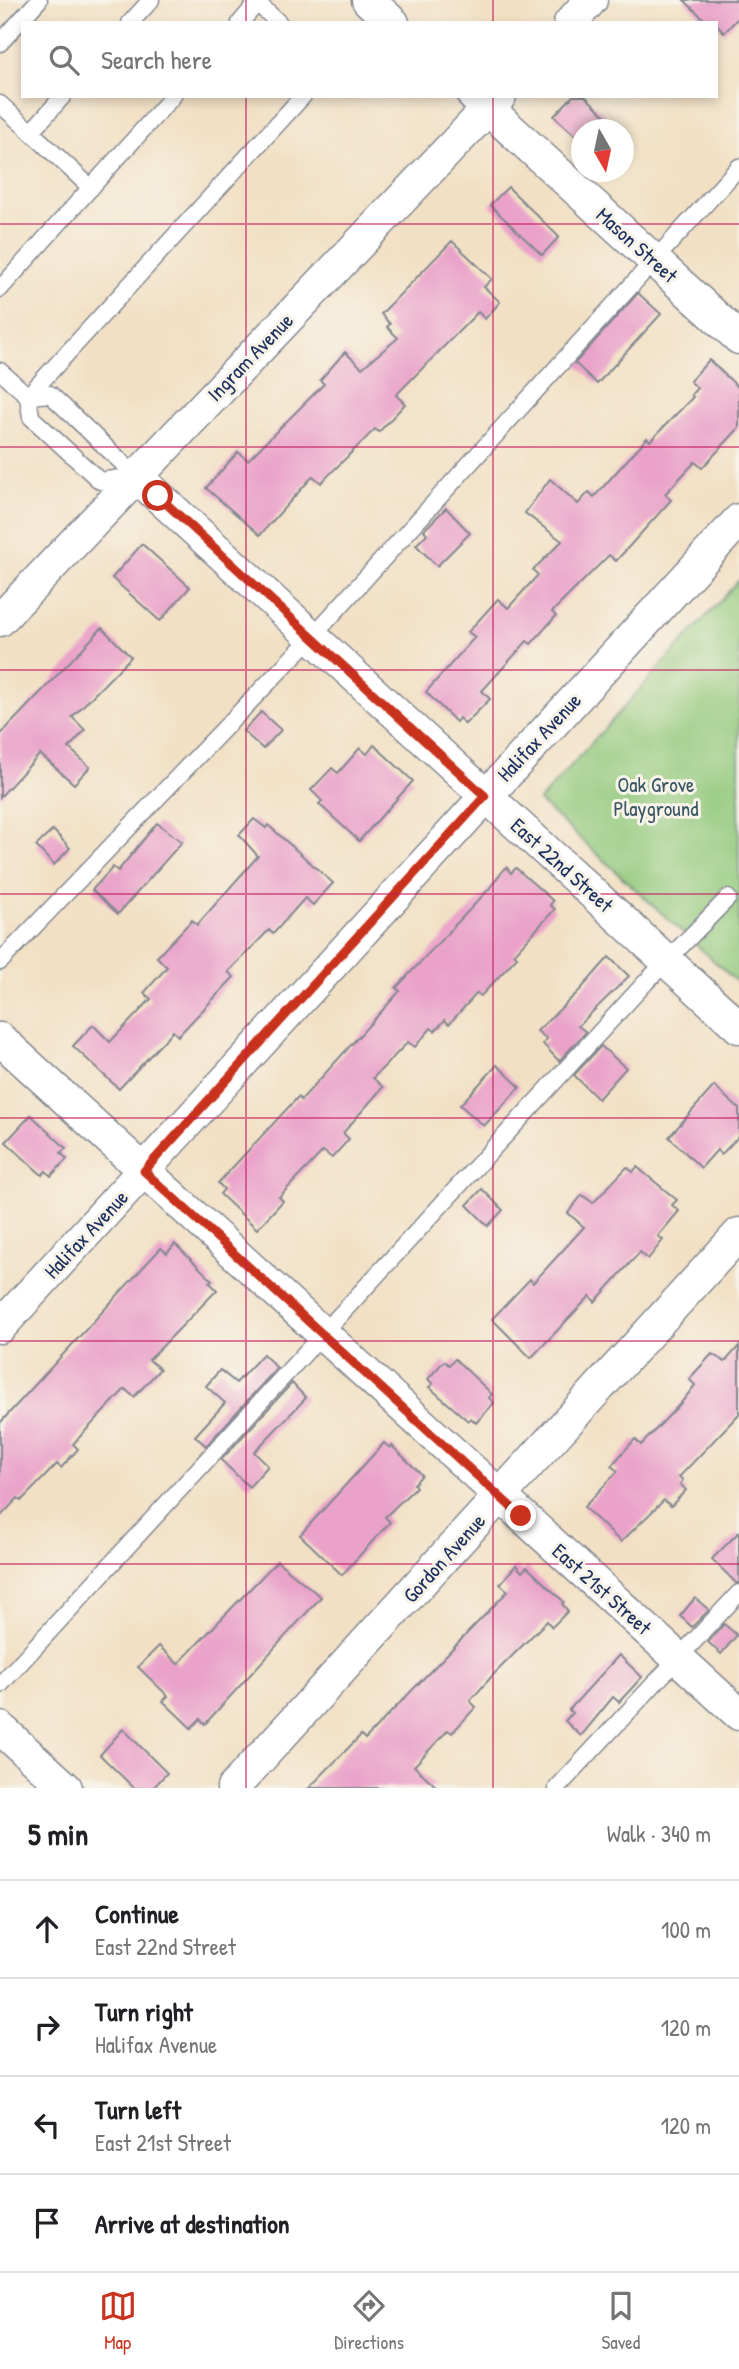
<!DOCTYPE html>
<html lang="en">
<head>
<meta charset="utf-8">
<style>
  body { margin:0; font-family:"Patrick Hand",sans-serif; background:#f2f2f2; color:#202124 }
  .compass { position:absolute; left:571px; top:119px; width:63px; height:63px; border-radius:50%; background:#fff; box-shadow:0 4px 10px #0003; rotate:171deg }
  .stop { position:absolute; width:21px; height:21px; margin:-16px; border:5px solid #c8321e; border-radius:50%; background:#fff }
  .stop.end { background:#c8321e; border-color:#fff; box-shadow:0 2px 7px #0008 }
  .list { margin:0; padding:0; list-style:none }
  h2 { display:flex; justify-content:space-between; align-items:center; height:91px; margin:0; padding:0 28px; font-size:30px }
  h2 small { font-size:23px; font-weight:400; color:#757577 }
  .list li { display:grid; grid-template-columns:46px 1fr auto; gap:21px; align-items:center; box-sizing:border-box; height:98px; padding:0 28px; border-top:2px solid #e0e0e0 }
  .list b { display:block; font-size:26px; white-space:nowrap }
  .list p { margin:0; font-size:23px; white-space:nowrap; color:#757577 }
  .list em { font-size:23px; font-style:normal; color:#757577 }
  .icon { flex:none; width:38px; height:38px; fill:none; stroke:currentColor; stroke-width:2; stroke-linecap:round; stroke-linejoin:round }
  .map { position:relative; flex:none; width:739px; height:1788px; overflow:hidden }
  .search { position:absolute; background:#fff; box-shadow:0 4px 10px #0003; left:21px; right:21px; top:21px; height:77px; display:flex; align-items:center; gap:18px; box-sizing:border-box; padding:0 24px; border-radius:0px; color:#757577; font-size:26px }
  .sheet { height:483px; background:#fff }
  nav { display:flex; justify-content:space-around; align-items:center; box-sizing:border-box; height:98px; border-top:2px solid #e0e0e0; background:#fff; font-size:19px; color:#757577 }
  nav a { display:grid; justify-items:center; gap:4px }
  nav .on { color:#c8321e }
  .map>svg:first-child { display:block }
  .green { fill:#92c97b; stroke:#567c6c; stroke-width:2 }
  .building { fill:#eaa2c9 }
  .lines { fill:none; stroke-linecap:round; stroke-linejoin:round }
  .service-casing { stroke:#868891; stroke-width:19 }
  .minor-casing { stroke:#868891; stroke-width:35 }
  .service { stroke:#fff; stroke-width:16 }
  .minor { stroke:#fff; stroke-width:32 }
  .route { stroke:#c8321e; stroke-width:9 }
  .grid { fill:none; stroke:#c2185b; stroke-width:2; stroke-opacity:0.55 }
  .labels { text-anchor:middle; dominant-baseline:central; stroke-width:6; stroke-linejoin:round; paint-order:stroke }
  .street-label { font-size:21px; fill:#1b2f5e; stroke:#f7f3e8 }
  .park-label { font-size:21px; fill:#395665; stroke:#f7f3e8 }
</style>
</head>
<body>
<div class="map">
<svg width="739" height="1788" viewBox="0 0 739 1788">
  <rect width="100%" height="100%" fill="#f7f3e8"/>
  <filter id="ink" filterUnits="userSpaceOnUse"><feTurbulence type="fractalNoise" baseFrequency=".0143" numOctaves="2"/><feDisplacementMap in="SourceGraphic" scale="14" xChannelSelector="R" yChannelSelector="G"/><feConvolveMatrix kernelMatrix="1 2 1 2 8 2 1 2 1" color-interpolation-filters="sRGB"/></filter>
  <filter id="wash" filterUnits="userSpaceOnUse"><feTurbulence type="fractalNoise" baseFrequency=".00686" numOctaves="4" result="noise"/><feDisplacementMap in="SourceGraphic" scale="28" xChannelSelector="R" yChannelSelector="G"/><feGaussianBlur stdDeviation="1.57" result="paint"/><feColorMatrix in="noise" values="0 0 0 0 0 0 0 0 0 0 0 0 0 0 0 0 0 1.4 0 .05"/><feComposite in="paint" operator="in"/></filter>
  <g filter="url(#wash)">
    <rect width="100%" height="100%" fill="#f2e0c4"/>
    <path class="green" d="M739,580V984L539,801Z"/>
    <g id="blocks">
      <g class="building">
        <path d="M684,0H739V17L724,33L716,23H708Z"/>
        <path d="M573,96H585L620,130H582V142L554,116Z"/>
        <path d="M508,187L559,237L542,255L490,205Z"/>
        <path d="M452,241L492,279L484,287L500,302L485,319L478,312L396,395L405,404L379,432L375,429L321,483L313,476L260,535L206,488L238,452L248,460L324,384L320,380L345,352L362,368L398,338L387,327L390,324L381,314Z"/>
        <path d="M638,293L661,314L597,384L575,363Z"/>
        <path d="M709,360L739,388V428L702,468L695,462L665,494L671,500L616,561L609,555L552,612L556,616L531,644L527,641L482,691L490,699L465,724L459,718L456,722L426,692L475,637L468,632L498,599L508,608L538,575L533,570L562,541L525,513L550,479L578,504L589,492L594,497L647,438L650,441L693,397L691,395L697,388L690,381Z"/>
        <path d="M446,508L470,533L437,566L416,545L427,534L424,530Z"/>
        <path d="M142,544L190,587L160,621L112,578Z"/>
        <path d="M102,628L131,657L72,717L85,730L69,748L90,767L74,784L40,754L0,797V735Z"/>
        <path d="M261,712L281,730L263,749L243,731Z"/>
        <path d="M374,745L413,781L359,841L319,804L322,801L311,790L332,768L338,773L360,748L367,754Z"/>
        <path d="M254,819L266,828L268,825L333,883L313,905L305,898L273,934L269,930L228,972L234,977L178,1036L173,1031L119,1089L73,1046L93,1025L110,1042L151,999L144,993L167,967L157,957L192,920L197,925L258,856L239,835Z"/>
        <path d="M157,823L182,842L118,914L92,890L113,867L118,871Z"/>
        <path d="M53,830L70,848L54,865L36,846Z"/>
        <path d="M506,867L511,873L516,868L553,901L550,905L555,909L514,954L517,957L481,996L477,993L449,1024L445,1020L435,1031L431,1028L415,1047L408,1042L373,1078L383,1087L343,1133L349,1139L332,1158L323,1151L279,1197L283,1201L257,1229L220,1194L224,1189L218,1183L298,1097L301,1100L400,991L396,988L488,890Z"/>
        <path d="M609,957L629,976L578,1026L586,1032L559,1061L543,1044L547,1039L537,1031L580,990Z"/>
        <path d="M601,1046L626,1068L598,1099L574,1075Z"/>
        <path d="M497,1065L520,1087L484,1126L460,1105Z"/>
        <path d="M714,1086L739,1109V1136L721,1155L717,1150L701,1168L669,1137Z"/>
        <path d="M31,1115L66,1148L61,1153L67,1159L51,1176L46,1171L42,1175L6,1142Z"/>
        <path d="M627,1167L633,1172L637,1167L677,1200L672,1205L679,1211L658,1236L663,1240L648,1259L640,1252L595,1302L590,1296L531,1358L492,1319L530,1279L533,1283L584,1227L568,1213L582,1195L593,1203Z"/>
        <path d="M482,1189L503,1210L488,1226L467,1205Z"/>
        <path d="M175,1244L212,1280L209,1282L217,1290L149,1360L160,1369L134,1397L125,1389L73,1444L78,1449L61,1468L57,1464L21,1501L18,1498L0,1517V1423L161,1248L167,1253Z"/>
        <path d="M739,1346V1414L679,1477L683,1480L680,1484L686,1490L671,1506L664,1500L621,1542L584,1507L618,1471L611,1466L635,1439L641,1445L681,1403L695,1385L689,1379L712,1354L725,1362Z"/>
        <path d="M263,1354L277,1368L206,1446L195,1436L225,1403L206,1386L220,1370L236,1383Z"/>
        <path d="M455,1359L492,1394L489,1398L494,1403L476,1423L471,1418L468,1421L429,1387L433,1384L428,1379L444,1361L449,1365Z"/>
        <path d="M292,1383L306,1398L254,1452L268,1466L249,1487L221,1460Z"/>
        <path d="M384,1443L390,1448L392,1446L422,1475L414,1484L416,1487L385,1517L390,1522L342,1575L300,1535Z"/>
        <path d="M739,1532V1583H736L712,1559Z"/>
        <path d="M277,1561L321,1597L205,1724L200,1719L191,1728L163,1701L168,1696L138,1667L159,1646L178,1664Z"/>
        <path d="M516,1565L522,1572L527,1567L564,1602L562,1604L568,1611L552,1627L547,1621L492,1676L470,1701L476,1707L452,1733L448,1730L414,1766L438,1788H309L361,1735L365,1739L508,1591L500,1584Z"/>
        <path d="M695,1598L709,1610L692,1627L680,1616Z"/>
        <path d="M724,1624L737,1635L721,1654L708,1642Z"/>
        <path d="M619,1655L642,1677L619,1702L613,1697L581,1736L565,1721L572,1713L569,1710Z"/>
        <path d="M123,1729L167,1773L153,1788H134L100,1755Z"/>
      </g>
    </g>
  </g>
  <g filter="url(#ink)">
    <use href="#blocks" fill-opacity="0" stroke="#868891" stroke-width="2"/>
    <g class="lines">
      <g class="service-casing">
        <g id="service">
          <path d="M254,0L279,23"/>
          <path d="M130,23L151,0"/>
          <path d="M240,23L257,3"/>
          <path d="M0,43L39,0"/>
          <path d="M0,104L31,132L63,96"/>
          <path d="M31,132L91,188"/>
          <path d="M0,289L173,96"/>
          <path d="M0,371L28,396L303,96"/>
          <path d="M50,394L136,476L100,481L31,417L28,396Z"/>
          <path d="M0,962L312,637L739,167"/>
          <path d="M0,1685L646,982L728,898"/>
          <path d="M557,1788L739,1593"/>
        </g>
      </g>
      <g class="minor-casing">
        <g id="minor">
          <path d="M368,0L393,23"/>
          <path d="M570,23L591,0"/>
          <path d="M474,96L739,338"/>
          <path d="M136,476L739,1027"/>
          <path d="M0,620L500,96"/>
          <path d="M0,1039L739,1714"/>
          <path d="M0,1327L739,520"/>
          <path d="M0,1728L66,1788"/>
          <path d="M233,1788L739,1234"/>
        </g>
      </g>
      <use href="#service" class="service"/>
      <use href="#minor" class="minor"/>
    </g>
  </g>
  <g class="lines" filter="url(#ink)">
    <path class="route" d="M158,496L485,796L144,1171L521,1516"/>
  </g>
  <path class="grid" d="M246,0V23M493,0V23M246,96V1788M493,96V1788M0,224H739M0,447H739M0,670H739M0,894H739M0,1118H739M0,1341H739M0,1564H739"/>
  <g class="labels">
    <g class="street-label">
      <text transform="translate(637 245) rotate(42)">Mason Street</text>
      <text transform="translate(250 357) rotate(-46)">Ingram Avenue</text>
      <text transform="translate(539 737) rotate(-47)">Halifax Avenue</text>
      <text transform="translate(562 865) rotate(42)">East 22nd Street</text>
      <text transform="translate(86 1234) rotate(-47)">Halifax Avenue</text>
      <text transform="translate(444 1558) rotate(-48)">Gordon Avenue</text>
      <text transform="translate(602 1589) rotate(42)">East 21st Street</text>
    </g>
    <g class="park-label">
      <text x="656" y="784">Oak Grove<tspan x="656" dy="24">Playground</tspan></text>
    </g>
  </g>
</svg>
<svg class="compass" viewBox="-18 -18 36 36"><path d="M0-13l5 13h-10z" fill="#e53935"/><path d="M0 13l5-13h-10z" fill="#757577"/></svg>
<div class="stop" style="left:158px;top:496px"></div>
<div class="stop end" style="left:521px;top:1516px"></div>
<div class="search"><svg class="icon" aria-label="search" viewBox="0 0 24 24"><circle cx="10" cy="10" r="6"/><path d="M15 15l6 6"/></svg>Search here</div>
</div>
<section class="sheet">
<h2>5 min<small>Walk · 340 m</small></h2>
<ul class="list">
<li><svg class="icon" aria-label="ahead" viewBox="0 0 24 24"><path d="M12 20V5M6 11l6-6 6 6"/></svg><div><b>Continue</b><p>East 22nd Street</p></div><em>100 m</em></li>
<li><svg class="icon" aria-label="right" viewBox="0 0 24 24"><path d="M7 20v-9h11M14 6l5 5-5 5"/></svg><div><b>Turn right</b><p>Halifax Avenue</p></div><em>120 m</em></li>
<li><svg class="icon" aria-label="left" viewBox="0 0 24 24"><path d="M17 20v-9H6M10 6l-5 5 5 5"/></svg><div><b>Turn left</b><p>East 21st Street</p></div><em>120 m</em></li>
<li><svg class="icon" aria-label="arrive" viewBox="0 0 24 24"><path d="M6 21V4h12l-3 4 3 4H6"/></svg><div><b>Arrive at destination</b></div></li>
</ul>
</section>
<nav>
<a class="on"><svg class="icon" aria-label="map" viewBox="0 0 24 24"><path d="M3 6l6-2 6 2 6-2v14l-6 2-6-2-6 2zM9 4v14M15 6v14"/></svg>Map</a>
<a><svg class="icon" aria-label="directions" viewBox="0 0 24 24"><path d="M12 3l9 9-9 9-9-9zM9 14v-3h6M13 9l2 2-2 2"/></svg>Directions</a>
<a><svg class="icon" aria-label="saved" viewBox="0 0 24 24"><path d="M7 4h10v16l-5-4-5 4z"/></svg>Saved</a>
</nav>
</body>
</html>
